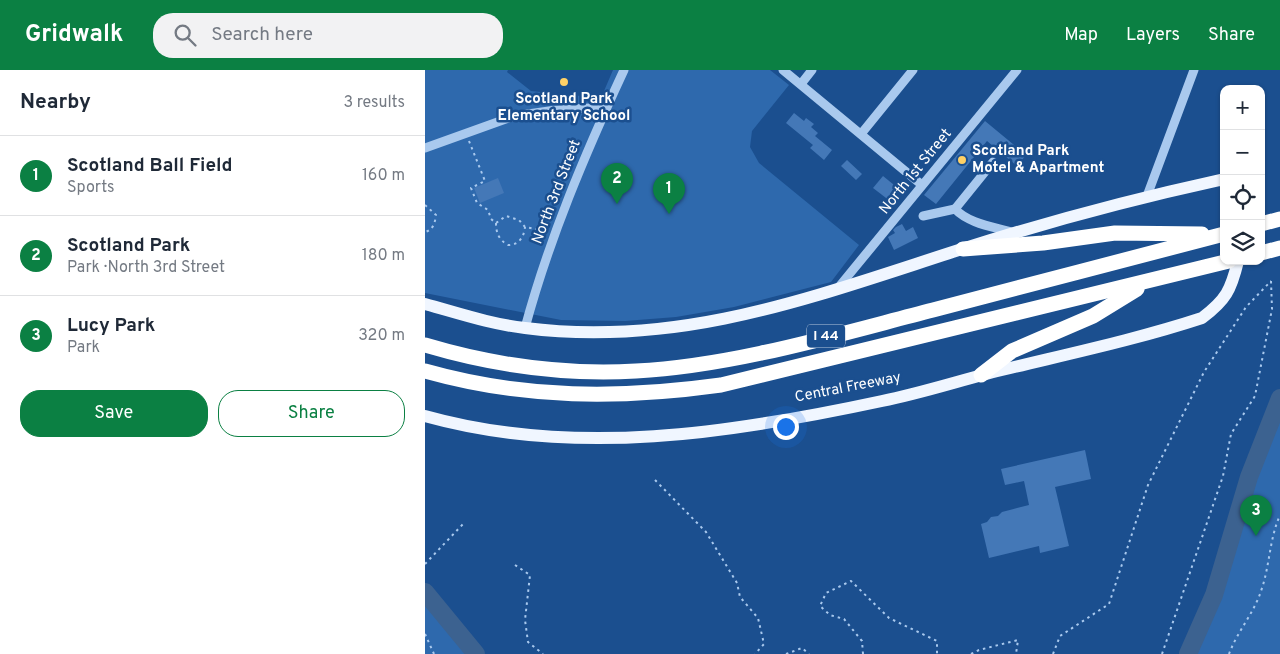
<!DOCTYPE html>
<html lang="en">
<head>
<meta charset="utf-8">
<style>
  body { margin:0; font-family:Overpass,sans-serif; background:#f2f2f3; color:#1f2937 }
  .controls { position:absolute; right:15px; top:15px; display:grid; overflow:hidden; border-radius:10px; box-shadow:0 1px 4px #0004 }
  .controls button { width:45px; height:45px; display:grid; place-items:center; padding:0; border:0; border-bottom:1px solid #e0e1e3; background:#fff; color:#1f2937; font:25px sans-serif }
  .you { position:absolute; left:360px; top:356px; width:18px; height:18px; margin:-12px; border:4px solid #fff; border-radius:50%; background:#1a73e8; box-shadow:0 0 0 8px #1a73e833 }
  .badge { display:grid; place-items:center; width:32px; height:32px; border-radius:50%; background:#0b8043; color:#fff; font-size:16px; font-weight:700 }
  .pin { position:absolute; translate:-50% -41px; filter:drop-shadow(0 1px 2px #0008) }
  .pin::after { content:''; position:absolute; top:26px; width:18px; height:15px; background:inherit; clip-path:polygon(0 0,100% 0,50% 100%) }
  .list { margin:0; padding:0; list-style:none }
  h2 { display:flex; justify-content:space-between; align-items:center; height:65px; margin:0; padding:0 20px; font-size:21px }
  h2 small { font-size:16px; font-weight:400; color:#747a83 }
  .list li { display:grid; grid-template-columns:32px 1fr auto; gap:15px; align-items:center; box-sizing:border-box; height:80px; padding:0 20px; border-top:1px solid #e0e1e3 }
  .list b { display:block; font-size:19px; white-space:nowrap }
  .list p { margin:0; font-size:16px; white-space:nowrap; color:#747a83 }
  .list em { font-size:16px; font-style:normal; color:#747a83 }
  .actions { display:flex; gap:10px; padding:15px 20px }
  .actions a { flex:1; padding:11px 0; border:1px solid #0b8043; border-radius:20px; text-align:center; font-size:18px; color:#0b8043 }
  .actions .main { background:#0b8043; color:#fff }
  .icon { flex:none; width:28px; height:28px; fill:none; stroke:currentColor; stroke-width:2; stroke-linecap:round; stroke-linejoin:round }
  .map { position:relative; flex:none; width:855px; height:584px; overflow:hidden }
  header { display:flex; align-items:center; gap:30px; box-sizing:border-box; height:70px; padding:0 25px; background:#0b8043; color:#fff }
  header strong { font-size:24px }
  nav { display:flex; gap:28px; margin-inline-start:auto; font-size:18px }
  .search { width:350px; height:45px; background:#f2f2f3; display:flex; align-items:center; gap:12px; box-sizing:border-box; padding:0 18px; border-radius:20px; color:#747a83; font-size:19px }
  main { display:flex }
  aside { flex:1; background:#fff }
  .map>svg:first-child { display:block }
  .green { fill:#2e69ad }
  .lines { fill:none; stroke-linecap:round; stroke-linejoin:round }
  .river { stroke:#3c6290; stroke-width:18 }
  .building { fill:#4478b7 }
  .path { stroke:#a9c9ee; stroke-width:2; stroke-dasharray:2.5 4; stroke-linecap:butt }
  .minor { stroke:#a9c9ee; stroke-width:9 }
  .major { stroke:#f0f6ff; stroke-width:12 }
  .highway { stroke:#fff; stroke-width:15 }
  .poi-dot { fill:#ffd166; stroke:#1b4f8f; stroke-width:2 }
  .labels { text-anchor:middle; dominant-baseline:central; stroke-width:5; stroke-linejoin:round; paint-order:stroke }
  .shield { fill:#1b4f8f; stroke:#bbcadd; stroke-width:1 }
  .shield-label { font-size:14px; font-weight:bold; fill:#fff }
  .poi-label { font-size:15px; font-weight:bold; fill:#fff; stroke:#1b4f8f }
  .street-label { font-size:15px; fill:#fff; stroke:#1b4f8f }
</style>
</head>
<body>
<header>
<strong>Gridwalk</strong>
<div class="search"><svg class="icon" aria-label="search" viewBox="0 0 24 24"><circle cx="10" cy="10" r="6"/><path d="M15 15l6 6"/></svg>Search here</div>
<nav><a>Map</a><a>Layers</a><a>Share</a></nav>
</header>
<main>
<aside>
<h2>Nearby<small>3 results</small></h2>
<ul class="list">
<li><span class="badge">1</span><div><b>Scotland Ball Field</b><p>Sports</p></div><em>160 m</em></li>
<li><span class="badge">2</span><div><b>Scotland Park</b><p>Park · North 3rd Street</p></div><em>180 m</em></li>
<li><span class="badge">3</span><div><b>Lucy Park</b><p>Park</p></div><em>320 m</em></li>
</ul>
<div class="actions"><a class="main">Save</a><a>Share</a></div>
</aside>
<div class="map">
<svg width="855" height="584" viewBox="0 0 855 584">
  <rect width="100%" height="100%" fill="#1b4f8f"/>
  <g class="green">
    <path d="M0,0H83L82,2L106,21L176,28L188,0H345L364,15L327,61L325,77L334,93L434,175L406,212L309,237L251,247L200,251L136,250L0,223Z"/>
    <path d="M855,328V584H763L789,525L824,407Z"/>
    <path d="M0,522L51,584H0Z"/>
  </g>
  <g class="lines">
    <g class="river">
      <path d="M0,522L51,584"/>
      <path d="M763,584L789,525L824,407L855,328"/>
    </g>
  </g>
  <g class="building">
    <path d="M369,43L379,51L381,48L389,54L386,57L393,63L390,66L407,80L399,90L385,78L388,75L361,53Z"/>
    <path d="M560,51L601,85L592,96L562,71L511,134L499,125Z"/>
    <path d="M422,90L437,104L431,110L416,96Z"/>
    <path d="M458,106L474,119L465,131L448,118Z"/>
    <path d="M73,108L79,123L55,133L49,118Z"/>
    <path d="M477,154L481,161L488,157L493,168L469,180L463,167L470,163L468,160L471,157Z"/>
    <path d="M660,380L666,409L630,417L644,476L615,483L614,476L564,488L556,454L562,452L566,447L573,446L577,442L604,435L599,411L580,415L576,399Z"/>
  </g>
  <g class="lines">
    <g class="path">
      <path d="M44,71L60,111L46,118L52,133L63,140L66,149L71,153L81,146L94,150L100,157L120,161"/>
      <path d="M0,135L11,145C10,153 8,160 0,162"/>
      <path d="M71,153C71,163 74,170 83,175C94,175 99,167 100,157"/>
      <path d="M230,410L281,462L312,513L315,527L333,548L339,574L330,584"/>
      <path d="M0,494L39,453"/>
      <path d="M90,495L105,505L100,550L103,572L118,584"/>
      <path d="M0,564L9,584"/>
      <path d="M361,584L377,578L384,584"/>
      <path d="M438,584L437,571L419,549L405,545L395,536L401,523L426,511L464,548L512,571V584"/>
      <path d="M546,584L554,580L593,570L591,584"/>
      <path d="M628,584L635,566L684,534L723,415L779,302L821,237L846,211"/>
      <path d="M737,584L798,406L806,364L830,326L847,239L846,211"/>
      <path d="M804,584C812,562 829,543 836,521C845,496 844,470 855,445"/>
    </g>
    <g class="minor">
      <path d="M358,0L497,115"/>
      <path d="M376,14L387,0"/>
      <path d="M436,64L488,0"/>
      <path d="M0,78L89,46L131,40L181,37"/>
      <path d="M568,92L530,139C544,154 570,157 589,163"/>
      <path d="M722,126L769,0"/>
      <path d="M498,146L530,139"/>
      <path d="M413,218L592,0"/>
      <path d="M100,258C124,169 160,84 199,0"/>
    </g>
    <g class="major">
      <path d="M0,234C33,243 65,254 100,258C257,278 390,226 537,179C622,152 708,129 795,110L799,111"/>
      <path d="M0,346C150,388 308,363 457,331C492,324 527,313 561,304C633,286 707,271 777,248C801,230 806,220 813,191"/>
    </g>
    <g class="highway">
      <path d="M836,154L855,149"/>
      <path d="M538,179L618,173L690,163L777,164"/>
      <path d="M836,183L855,178"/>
      <path d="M0,275C67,295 141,305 211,301C309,296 414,264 508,240C605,214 702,190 799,164"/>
      <path d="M0,301C99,329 195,329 296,315L804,191"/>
      <path d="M556,305L587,281L668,246L712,219"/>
    </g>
  </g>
  <g class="poi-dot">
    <circle cx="139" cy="12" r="5"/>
    <circle cx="537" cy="90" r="5"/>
  </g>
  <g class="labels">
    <rect class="shield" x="382" y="254.5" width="38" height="23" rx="4"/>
    <g class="shield-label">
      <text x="401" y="266">I 44</text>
    </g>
    <g class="poi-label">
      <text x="139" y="29">Scotland Park<tspan x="139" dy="17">Elementary School</tspan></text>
      <text x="547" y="81" text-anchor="start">Scotland Park<tspan x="547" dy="17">Motel &amp; Apartment</tspan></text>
    </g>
    <g class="street-label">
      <text transform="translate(491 102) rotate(-51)">North 1st Street</text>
      <text transform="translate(132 122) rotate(-69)">North 3rd Street</text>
      <text transform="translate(423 318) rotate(-11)">Central Freeway</text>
    </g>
  </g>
</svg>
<div class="controls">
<button>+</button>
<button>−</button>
<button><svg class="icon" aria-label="locate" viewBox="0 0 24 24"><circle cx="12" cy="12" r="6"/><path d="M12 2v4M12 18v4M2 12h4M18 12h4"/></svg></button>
<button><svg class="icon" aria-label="layers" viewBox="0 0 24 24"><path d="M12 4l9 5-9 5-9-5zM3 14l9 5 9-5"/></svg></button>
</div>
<div class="you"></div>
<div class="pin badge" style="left:244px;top:144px">1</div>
<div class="pin badge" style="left:192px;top:134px">2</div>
<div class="pin badge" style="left:831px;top:466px">3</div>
</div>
</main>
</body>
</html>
